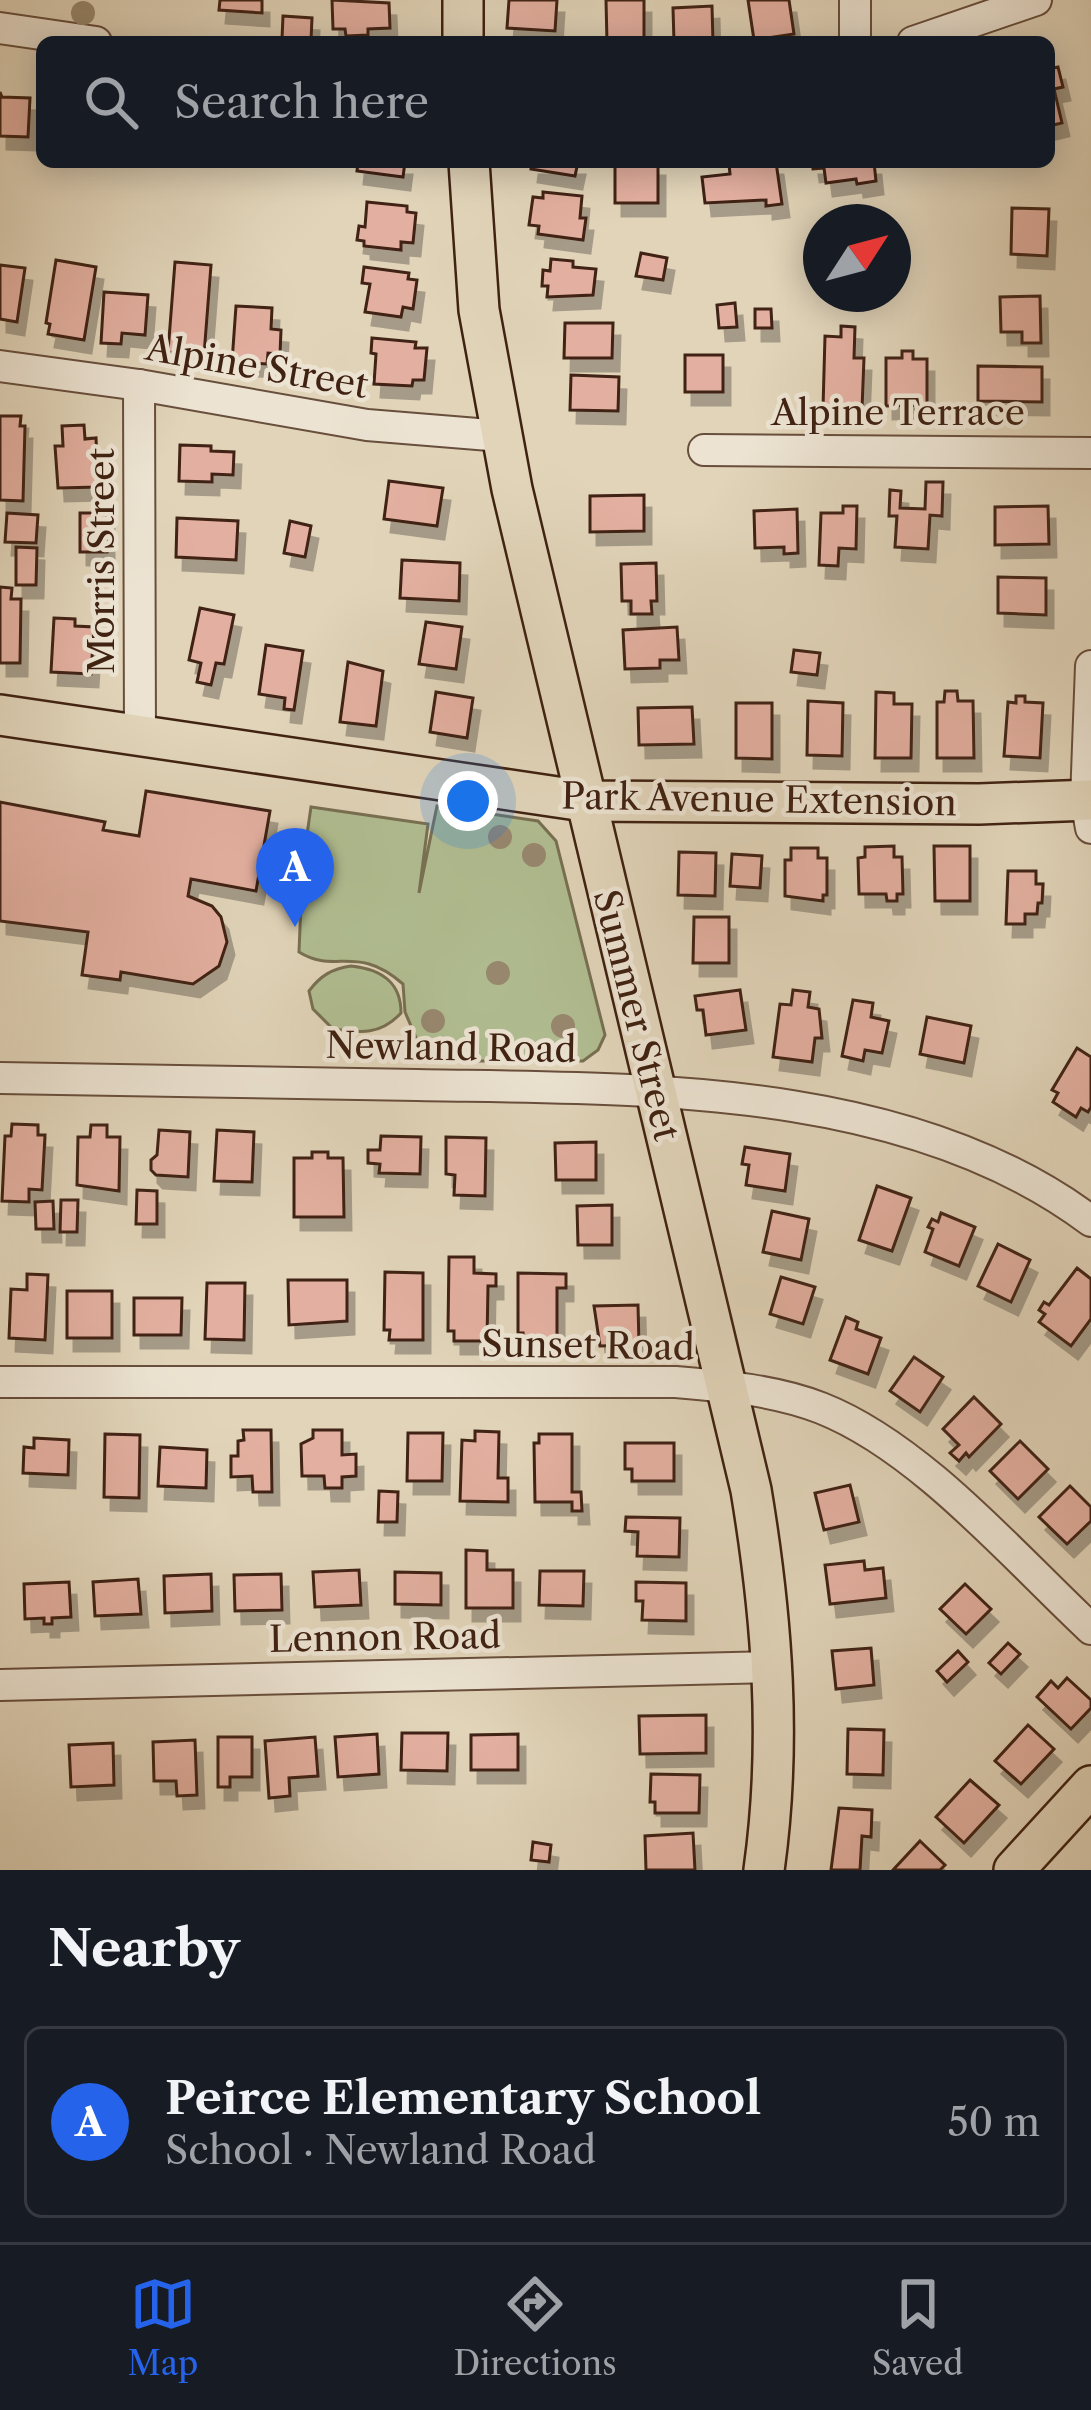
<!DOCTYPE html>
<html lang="en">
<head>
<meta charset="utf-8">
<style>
  body { margin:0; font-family:"Libre Caslon Text",serif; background:#242831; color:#f1f3f6 }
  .compass { position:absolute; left:803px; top:204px; width:108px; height:108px; border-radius:50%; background:#171b24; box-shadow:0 6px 30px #0003; rotate:54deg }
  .you { position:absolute; left:468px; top:801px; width:42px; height:42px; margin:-30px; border:9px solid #fff; border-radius:50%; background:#1a73e8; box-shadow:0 0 0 18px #1a73e833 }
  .badge { display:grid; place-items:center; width:78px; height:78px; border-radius:50%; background:#2563eb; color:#fff; font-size:39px; font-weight:700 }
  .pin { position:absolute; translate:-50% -99px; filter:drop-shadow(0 3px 6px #0008) }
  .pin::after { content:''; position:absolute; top:63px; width:42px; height:36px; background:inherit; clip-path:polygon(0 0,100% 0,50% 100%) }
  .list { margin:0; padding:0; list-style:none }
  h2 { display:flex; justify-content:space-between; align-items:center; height:156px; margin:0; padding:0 48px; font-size:51px }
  h2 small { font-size:39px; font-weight:400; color:#9ea1a6 }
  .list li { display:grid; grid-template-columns:78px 1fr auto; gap:36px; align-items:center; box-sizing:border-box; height:192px; margin:0 24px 24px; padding:0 24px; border:3px solid #363941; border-radius:18px }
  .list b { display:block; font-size:45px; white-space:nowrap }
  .list p { margin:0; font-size:39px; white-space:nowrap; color:#9ea1a6 }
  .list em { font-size:39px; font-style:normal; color:#9ea1a6 }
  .icon { flex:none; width:66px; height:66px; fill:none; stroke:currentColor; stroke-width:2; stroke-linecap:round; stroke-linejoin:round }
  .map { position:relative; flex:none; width:1091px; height:1870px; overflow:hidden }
  .search { position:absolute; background:#171b24; box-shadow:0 6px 30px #0003; left:36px; right:36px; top:36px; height:132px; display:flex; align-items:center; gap:30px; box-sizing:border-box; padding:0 42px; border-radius:18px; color:#9ea1a6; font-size:45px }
  .sheet { height:372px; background:#171b24 }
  nav { display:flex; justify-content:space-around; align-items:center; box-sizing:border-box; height:168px; border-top:3px solid #363941; background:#171b24; font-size:33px; color:#9ea1a6 }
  nav a { display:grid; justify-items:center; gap:6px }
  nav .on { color:#2563eb }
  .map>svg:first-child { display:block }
  .green { fill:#b0bd91; stroke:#787052; stroke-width:3 }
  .building { fill:#e3afa0; stroke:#402212; stroke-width:3; filter:url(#shadow) }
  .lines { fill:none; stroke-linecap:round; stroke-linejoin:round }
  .minor-casing { stroke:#684e3c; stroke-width:34 }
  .major-casing { stroke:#402212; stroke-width:44 }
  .minor { stroke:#ece3d2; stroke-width:30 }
  .major { stroke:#e1d4b9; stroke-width:39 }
  .tree { fill:#98886f }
  .labels { text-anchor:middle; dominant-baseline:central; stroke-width:9; stroke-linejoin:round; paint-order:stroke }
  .street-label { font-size:36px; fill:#402212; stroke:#ece3d2 }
</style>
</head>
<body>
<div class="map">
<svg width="1091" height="1870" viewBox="0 0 1091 1870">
  <defs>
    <filter id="shadow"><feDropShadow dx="7" dy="13" stdDeviation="0" flood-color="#0004"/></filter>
  </defs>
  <rect width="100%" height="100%" fill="#e1d4b9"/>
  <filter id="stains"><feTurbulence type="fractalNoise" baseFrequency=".00167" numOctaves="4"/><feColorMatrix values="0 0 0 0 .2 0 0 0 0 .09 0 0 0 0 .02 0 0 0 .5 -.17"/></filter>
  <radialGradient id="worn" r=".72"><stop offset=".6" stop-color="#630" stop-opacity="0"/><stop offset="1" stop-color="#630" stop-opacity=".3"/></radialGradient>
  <g class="green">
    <path d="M437,806L538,821L556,841L605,1035L598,1050L583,1061H426L405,1012L403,984C356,943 336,975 299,952L301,904L297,903L311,807L428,824L419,893Z"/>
    <path d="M351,966C380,969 401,981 401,1013C381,1035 361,1033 333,1029L313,1009L309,991C321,975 332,969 351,966Z"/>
  </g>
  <g class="building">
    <path d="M220,0H262V13L219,10Z"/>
    <path d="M332,0L389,3L390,28L368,29V35L346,36L345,29H333Z"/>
    <path d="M509,0H557L555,31L507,28Z"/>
    <path d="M606,0H644V42H607Z"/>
    <path d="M748,0H789L794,34L754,40Z"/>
    <path d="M712,6L713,42H674L673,8Z"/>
    <path d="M283,16L312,18L311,40L282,39Z"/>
    <path d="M1058,67L1063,87L1054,89L1062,123L1049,126V69Z"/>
    <path d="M0,92L2,97L30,98L28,137L0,136Z"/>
    <path d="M358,162H405L403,177L357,171Z"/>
    <path d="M532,162H578L575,176L531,169Z"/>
    <path d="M776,162L782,204L766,206V200L705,203L702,177L730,174L729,164L736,162Z"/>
    <path d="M812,162H874L876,181L857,184L856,179L826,183L824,168L813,169Z"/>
    <rect x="615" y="163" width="43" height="40"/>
    <path d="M543,192L582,196L580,218H586L583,240L538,234L539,226L529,225L533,197L543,198Z"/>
    <path d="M367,202L407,206V212L416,213L413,243L401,242V250L364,246V241L357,240L359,226L365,227Z"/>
    <path d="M1012,208L1049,209L1047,256L1011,254Z"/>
    <path d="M641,253L667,258L663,280L636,276Z"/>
    <path d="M551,259L573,261V267L596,269L593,295L547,297L548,286H542L543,270L550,271Z"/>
    <path d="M56,260L96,267L84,340L48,334L50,324L46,323Z"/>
    <path d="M175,262L211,265L204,355L168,352Z"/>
    <path d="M0,265L25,268L17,322L0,319Z"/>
    <path d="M364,267L409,273L408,279L417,280L413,309L403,307L401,317L365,312L370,284L362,283Z"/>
    <path d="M104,292L148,295L145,335L122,333L121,344L101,343Z"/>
    <path d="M1040,296L1041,343H1022V332H1001L1000,297Z"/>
    <path d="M735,303L737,327L719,328L717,305Z"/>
    <path d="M236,306L272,308L271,329L281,330L280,354L268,353L267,364L232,362Z"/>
    <path d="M755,309H771L772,328H755Z"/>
    <path d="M565,323H613L612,358H564Z"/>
    <path d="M841,326L855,327L854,358H864L862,409L823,408L825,336L841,337Z"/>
    <path d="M372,338L416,342L415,348H427L424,380H413L412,386L374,384L376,354L371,353Z"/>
    <path d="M902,351H913V359H927V405L886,406V358H902Z"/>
    <rect x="685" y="355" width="38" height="37"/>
    <path d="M978,366L1042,367V402L978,401Z"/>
    <path d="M571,375L619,377L618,411L570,410Z"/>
    <path d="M0,416H21L20,426H25L23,501L0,500Z"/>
    <path d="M84,425L85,439L96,438L98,487L58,488L55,446H63L62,426Z"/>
    <path d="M180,445L211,446V451L234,452L233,475L212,474V482L179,481Z"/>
    <path d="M389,481L443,488L437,526L384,519Z"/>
    <path d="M926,482H943L942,516L930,515L928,549L895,547L897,516H889L890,490L901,491L900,508L925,509Z"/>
    <path d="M644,495V531L590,532V496Z"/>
    <path d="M843,506H857L856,549L839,548L838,566L819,565L821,513H843Z"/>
    <path d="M1048,506L1049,544L995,545V507Z"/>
    <path d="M797,509L798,553L784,554V547L755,548L754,511Z"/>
    <path d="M7,513L38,515L36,543L5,542Z"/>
    <rect x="80" y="513" width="27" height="39"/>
    <path d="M177,518L238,521L236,560L176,557Z"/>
    <path d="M290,521L311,526L305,557L284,553Z"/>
    <path d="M16,547L37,548L36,585H16Z"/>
    <path d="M402,560L460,563L459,601L400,598Z"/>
    <path d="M656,563L657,601H651L652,614H631V601H622L621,564Z"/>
    <path d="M998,577L1046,578V615L998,613Z"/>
    <path d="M0,587L12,588L11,599H21L20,663H0Z"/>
    <path d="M200,608L234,615L224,664L216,663L211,685L197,682L201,663L189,660Z"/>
    <path d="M54,618L75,619V626L94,627L91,674L51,672Z"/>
    <path d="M426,622L462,627L456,669L419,664Z"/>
    <path d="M677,627L679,660H660V668L625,669L623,630Z"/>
    <path d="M266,645L303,651L294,710L284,709L285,698L259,694Z"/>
    <path d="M794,650L820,653L817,675L791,672Z"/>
    <path d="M348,662L383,671L376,726L340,722Z"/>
    <path d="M945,691H957L958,701H973L974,758H937V702H944Z"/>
    <path d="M436,692L473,698L467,738L430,732Z"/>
    <path d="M876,692L894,693V704H912L911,758H875Z"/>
    <path d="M1016,696H1025V702L1043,703L1040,758L1004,756L1008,702L1016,703Z"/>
    <path d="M808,701L843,703L842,756L807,755Z"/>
    <path d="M736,703H772V759L736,758Z"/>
    <path d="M692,707L694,744L639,745L638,708Z"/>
    <path d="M146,791L270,811L256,891L191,879L188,896L212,906L221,917L227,942L219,966L193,984L121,972L120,980L82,975L88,932L0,921V802L105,822L103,830L139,836Z"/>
    <path d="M894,846V857H902L903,894H897V901H887L886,894H859L858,858L865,857V847Z"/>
    <path d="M934,846H970V901H935Z"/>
    <path d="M791,848H818V858H827V895H823V901L785,896V860H791Z"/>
    <path d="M679,852L716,853L715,896L678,895Z"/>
    <path d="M732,854L762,856L760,888L730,886Z"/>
    <path d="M1008,871H1036V884H1043L1042,903H1038L1037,914H1025V924H1006Z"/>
    <path d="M694,917H729V963H693Z"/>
    <path d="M740,990L746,1030L706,1035L703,1010H697L695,996Z"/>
    <path d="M793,990L810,992L808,1007L819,1009L822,1038H815L812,1062L773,1057L780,1004L791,1005Z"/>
    <path d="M853,1000L873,1003L871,1017L889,1021L882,1053L865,1050L863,1061L842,1056Z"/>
    <path d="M927,1017L971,1026L964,1063L920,1054Z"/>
    <path d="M1077,1048L1091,1057V1107L1088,1112L1081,1108L1076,1117L1053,1102L1058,1093L1052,1090Z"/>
    <path d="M12,1124L38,1125V1135H45L42,1190L29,1189V1202L2,1201L5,1136H11Z"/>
    <path d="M91,1125H107V1137H120L119,1191L77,1185L78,1137H90Z"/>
    <path d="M159,1130L190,1132L188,1177L156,1175L151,1170V1160L157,1155Z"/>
    <path d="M217,1130L254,1132L252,1182L214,1181Z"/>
    <path d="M381,1136L421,1137L420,1174L379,1173L380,1164L368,1163V1150H380Z"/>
    <path d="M446,1137L486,1138L485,1196L454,1195L455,1175L446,1174Z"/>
    <path d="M596,1142V1180H556L555,1143Z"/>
    <path d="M745,1147L790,1154L785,1191L746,1185L749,1165L742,1164Z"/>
    <path d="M312,1152H328V1158H343L344,1217H294V1158H312Z"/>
    <path d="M877,1186L911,1198L892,1251L859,1240Z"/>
    <path d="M137,1190L157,1191V1224H136Z"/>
    <path d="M61,1200H78L77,1232H60Z"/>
    <path d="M53,1201L54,1229H36L35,1202Z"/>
    <path d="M612,1205V1245H578L577,1206Z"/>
    <path d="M772,1211L809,1219L801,1260L763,1252Z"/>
    <path d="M941,1213L975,1227L959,1266L925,1252L933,1229L928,1227L932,1219L938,1222Z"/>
    <path d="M998,1244L1030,1260L1011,1302L978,1286Z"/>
    <path d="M449,1257H474V1273L496,1274V1286H488L487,1341H454V1331H448Z"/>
    <path d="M1077,1268L1091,1279V1319L1071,1346L1039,1322L1045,1314L1039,1310L1044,1302L1049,1305Z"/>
    <path d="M385,1272L423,1273V1340H389L390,1330H384Z"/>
    <path d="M518,1273L566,1274V1288H557V1342H523V1333H518Z"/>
    <path d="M27,1274L48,1275L45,1340L9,1338L11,1289L27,1290Z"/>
    <path d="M781,1277L815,1287L803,1324L770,1314Z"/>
    <path d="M288,1280H347V1321L289,1325Z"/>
    <path d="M207,1283H245L244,1340L205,1339Z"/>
    <rect x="67" y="1291" width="45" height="47"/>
    <path d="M134,1298H182L181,1335H134Z"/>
    <path d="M638,1305L639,1345L600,1346L594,1306Z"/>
    <path d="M846,1317L858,1322L856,1329L881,1338L868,1374L830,1360Z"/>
    <path d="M914,1357L943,1377L920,1412L890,1391Z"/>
    <path d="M974,1397L1001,1424L969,1457L966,1453L959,1461L950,1453L959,1445L943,1429Z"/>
    <path d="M243,1430H271L272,1492H253L252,1476L231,1477V1456H238V1441L244,1440Z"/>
    <path d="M313,1430H342V1455L356,1454V1476L342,1477V1488H325L324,1476H302L301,1444L313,1438Z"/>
    <path d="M475,1431L499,1432L498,1478H508V1502L460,1501L462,1440L475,1441Z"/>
    <path d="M408,1433H443L442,1481H407Z"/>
    <path d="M105,1434L140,1435L139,1498L104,1497Z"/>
    <path d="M539,1434H572V1492H581L582,1511H572V1502H535L534,1443H539Z"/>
    <path d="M34,1438L69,1440L68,1475L23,1473L24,1447L34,1448Z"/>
    <path d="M1020,1441L1048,1469L1018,1499L990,1471Z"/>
    <path d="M625,1443H674V1481H632V1469H625Z"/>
    <path d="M160,1447L207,1450L206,1488L158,1486Z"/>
    <path d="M850,1485L859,1522L824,1530L815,1493Z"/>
    <path d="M1070,1486L1091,1507V1521L1067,1544L1039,1517Z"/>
    <path d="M379,1491L398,1492L397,1522H378Z"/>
    <path d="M626,1517L680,1518L679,1557L637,1556L638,1532L625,1531Z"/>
    <path d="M466,1550L487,1551V1570H513V1608H466Z"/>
    <path d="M864,1561L865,1570L883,1568L886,1598L830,1604L825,1565Z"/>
    <path d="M359,1570L361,1605L315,1607L313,1572Z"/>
    <path d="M540,1571H584L583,1606L539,1605Z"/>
    <path d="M395,1572L441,1573V1605L395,1604Z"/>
    <path d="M211,1574L212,1611L165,1613L164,1576Z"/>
    <path d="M281,1574L282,1610L235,1611L234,1575Z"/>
    <path d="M138,1579L141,1614L95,1616L93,1582Z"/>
    <path d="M69,1582L71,1617L52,1618V1624H44V1618L25,1619L24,1584Z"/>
    <path d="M636,1582L686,1583V1621L642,1620L643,1601H636Z"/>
    <path d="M965,1584L991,1609L966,1634L940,1609Z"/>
    <path d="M1008,1643L1020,1654L1001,1674L989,1663Z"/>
    <path d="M871,1648L874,1685L836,1689L832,1651Z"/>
    <path d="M958,1651L968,1662L947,1682L937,1671Z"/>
    <path d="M1067,1678L1091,1700V1708L1071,1729L1037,1697L1051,1681L1058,1688Z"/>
    <path d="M706,1715V1753L640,1754L639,1716Z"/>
    <path d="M1028,1725L1054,1749L1021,1784L995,1761Z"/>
    <path d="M848,1729L884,1730L883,1775L847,1774Z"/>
    <path d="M402,1733H448L447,1771L401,1770Z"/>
    <path d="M377,1734L379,1774L338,1777L335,1737Z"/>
    <path d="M518,1734V1770H471V1735Z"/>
    <path d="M218,1737H252V1777H230V1787H218Z"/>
    <path d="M315,1737L318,1776L289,1778L290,1796L269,1798L265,1741Z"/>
    <path d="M195,1740L197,1795L177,1796L176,1781H154L153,1742Z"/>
    <path d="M113,1743L114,1785L71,1787L69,1745Z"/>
    <path d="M651,1774L700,1775L699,1813H655V1802H650Z"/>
    <path d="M970,1780L999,1805L964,1843L936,1817Z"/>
    <path d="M839,1808L872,1810L871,1837L862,1836L860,1870H831Z"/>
    <path d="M693,1833L695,1870H646L645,1836Z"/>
    <path d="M920,1841L945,1865L940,1870H893Z"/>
    <path d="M533,1842L551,1845L549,1862L531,1860Z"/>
  </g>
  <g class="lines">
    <g class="minor-casing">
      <g id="minor">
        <path d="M0,28L96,42"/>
        <path d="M855,42V0"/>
        <path d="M913,42L1036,0"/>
        <path d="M0,366L139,385L367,425L502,436"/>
        <path d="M139,385L140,737"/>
        <path d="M704,450L1091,453"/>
        <path d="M1091,666L1086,800L1091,828"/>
        <path d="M0,1078C139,1080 278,1083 417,1085C638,1089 906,1082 1091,1221"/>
        <path d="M0,1382H676C724,1386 775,1390 821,1408C920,1447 1013,1556 1091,1629"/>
        <path d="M0,1685L773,1667"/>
      </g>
    </g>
    <g class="major-casing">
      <g id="major">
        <path d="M463,0V42"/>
        <path d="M469,162L479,310L512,489L751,1490C772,1616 782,1742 764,1870"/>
        <path d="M0,715L584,801L979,804L1091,800"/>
        <path d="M1014,1870L1091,1786"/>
      </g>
    </g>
    <use href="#minor" class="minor"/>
    <use href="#major" class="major"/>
  </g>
  <g class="tree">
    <circle cx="83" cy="13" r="12"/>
    <circle cx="500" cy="837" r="12"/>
    <circle cx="534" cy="855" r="12"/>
    <circle cx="498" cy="973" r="12"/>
    <circle cx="433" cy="1021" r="12"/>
    <circle cx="563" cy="1026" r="12"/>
  </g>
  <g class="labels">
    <g class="street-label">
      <text transform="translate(257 366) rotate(10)">Alpine Street</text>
      <text x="898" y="412">Alpine Terrace</text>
      <text transform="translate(101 561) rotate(-90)">Morris Street</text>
      <text transform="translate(759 799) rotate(1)">Park Avenue Extension</text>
      <text transform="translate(637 1015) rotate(76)">Summer Street</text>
      <text transform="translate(451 1047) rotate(1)">Newland Road</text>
      <text transform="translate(588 1345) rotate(1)">Sunset Road</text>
      <text transform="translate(385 1637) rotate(-1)">Lennon Road</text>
    </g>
  </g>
  <rect width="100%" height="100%" filter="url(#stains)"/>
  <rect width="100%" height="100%" fill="url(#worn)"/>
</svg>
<svg class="compass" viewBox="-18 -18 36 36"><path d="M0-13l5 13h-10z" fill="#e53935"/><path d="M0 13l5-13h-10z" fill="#9ea1a6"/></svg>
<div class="you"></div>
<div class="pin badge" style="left:295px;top:927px">A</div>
<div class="search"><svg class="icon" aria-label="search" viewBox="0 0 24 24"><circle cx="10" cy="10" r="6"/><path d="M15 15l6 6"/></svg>Search here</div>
</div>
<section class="sheet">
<h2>Nearby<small></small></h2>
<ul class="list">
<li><span class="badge">A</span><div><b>Peirce Elementary School</b><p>School · Newland Road</p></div><em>50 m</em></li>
</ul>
</section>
<nav>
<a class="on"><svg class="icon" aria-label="map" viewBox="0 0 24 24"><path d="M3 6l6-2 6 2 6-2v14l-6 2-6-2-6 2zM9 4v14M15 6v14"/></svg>Map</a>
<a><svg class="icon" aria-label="directions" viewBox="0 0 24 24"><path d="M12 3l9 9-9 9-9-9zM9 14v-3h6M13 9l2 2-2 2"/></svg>Directions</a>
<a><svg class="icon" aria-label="saved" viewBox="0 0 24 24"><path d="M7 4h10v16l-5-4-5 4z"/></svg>Saved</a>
</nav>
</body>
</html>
